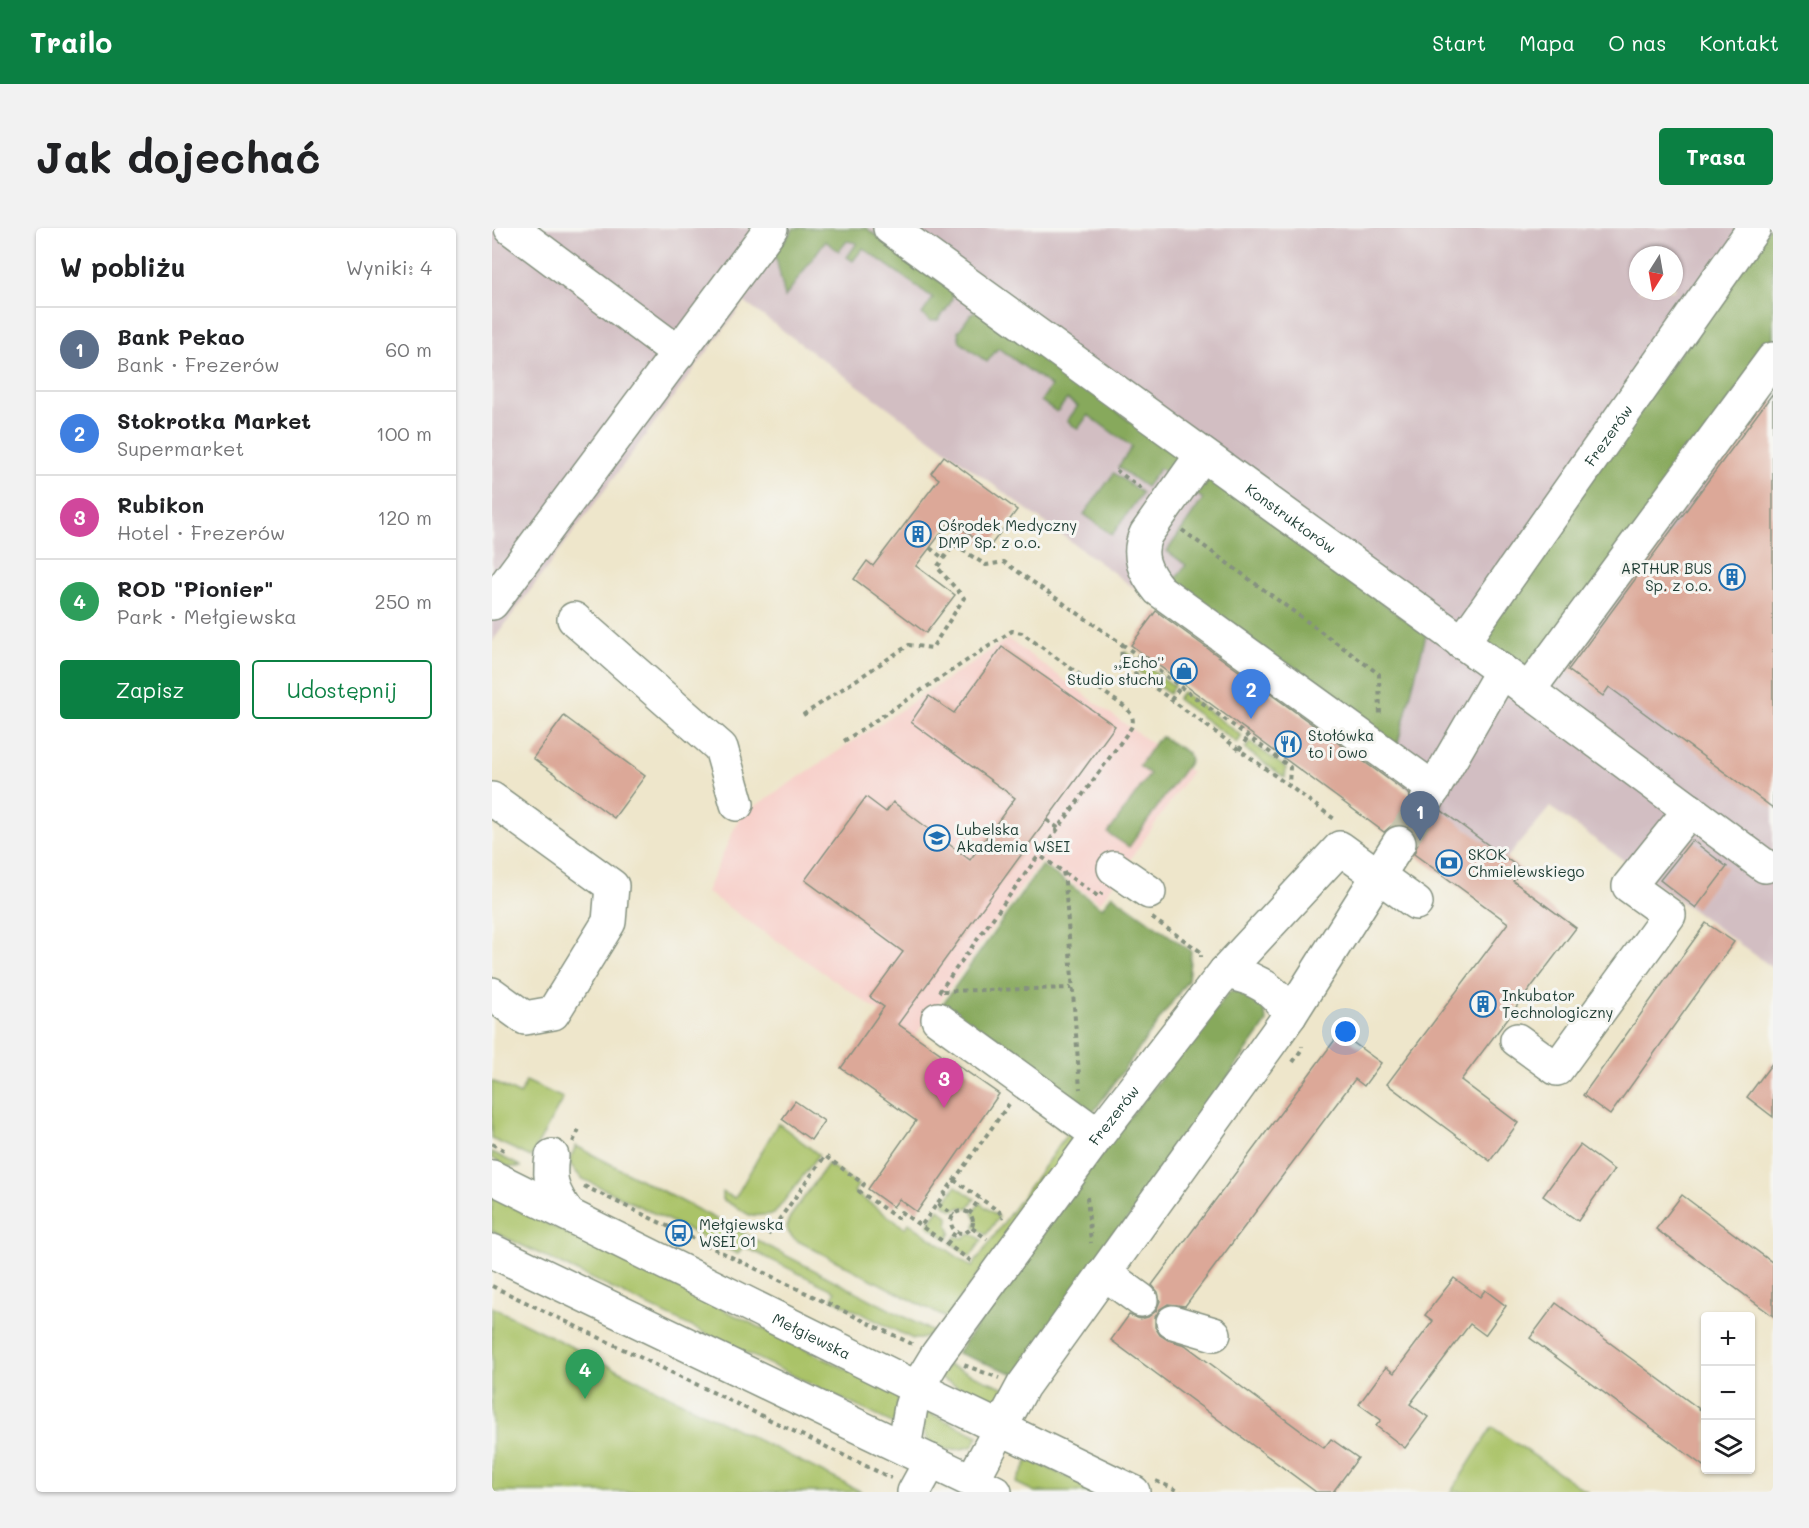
<!DOCTYPE html>
<html lang="pl">
<head>
<meta charset="utf-8">
<style>
  body { margin:0; font-family:Mali,sans-serif; background:#f2f2f2; color:#202124 }
  .controls { position:absolute; right:18px; bottom:18px; display:grid; overflow:hidden; border-radius:6px; box-shadow:0 2px 4px #0004 }
  .controls button { width:54px; height:54px; display:grid; place-items:center; padding:0; border:0; border-bottom:2px solid #e0e0e0; background:#fff; color:#202124; font:30px sans-serif }
  .compass { position:absolute; left:1137px; top:18px; width:54px; height:54px; border-radius:50%; background:#fff; box-shadow:0 2px 4px #0004; rotate:191deg }
  .you { position:absolute; left:854px; top:804px; width:21px; height:21px; margin:-15px; border:4px solid #fff; border-radius:50%; background:#1a73e8; box-shadow:0 0 0 9px #1a73e833 }
  .badge { display:grid; place-items:center; width:39px; height:39px; border-radius:50%; background:#0b8043; color:#fff; font-size:20px; font-weight:700 }
  .pin { position:absolute; translate:-50% -50px; filter:drop-shadow(0 2px 3px #0008) }
  .pin::after { content:''; position:absolute; top:32px; width:21px; height:18px; background:inherit; clip-path:polygon(0 0,100% 0,50% 100%) }
  .list { margin:0; padding:0; list-style:none }
  h2 { display:flex; justify-content:space-between; align-items:center; height:78px; margin:0; padding:0 24px; font-size:26px }
  h2 small { font-size:20px; font-weight:400; color:#757577 }
  .list li { display:grid; grid-template-columns:39px 1fr auto; gap:18px; align-items:center; box-sizing:border-box; height:84px; padding:0 24px; border-top:2px solid #e0e0e0 }
  .list b { display:block; font-size:22px; white-space:nowrap }
  .list p { margin:0; font-size:20px; white-space:nowrap; color:#757577 }
  .list em { font-size:20px; font-style:normal; color:#757577 }
  .actions { display:flex; gap:12px; padding:18px 24px }
  .actions a { flex:1; padding:14px 0; border:2px solid #0b8043; border-radius:6px; text-align:center; font-size:21px; color:#0b8043 }
  .actions .main { background:#0b8043; color:#fff }
  .icon { flex:none; width:33px; height:33px; fill:none; stroke:currentColor; stroke-width:2; stroke-linecap:round; stroke-linejoin:round }
  .map { position:relative; flex:none; width:1281px; height:1264px; overflow:hidden; border-radius:6px }
  header { display:flex; align-items:center; gap:36px; box-sizing:border-box; height:84px; padding:0 30px; background:#0b8043; color:#fff }
  header strong { font-size:28px }
  nav { display:flex; gap:33px; margin-inline-start:auto; font-size:21px }
  .intro { display:flex; align-items:center; justify-content:space-between; box-sizing:border-box; height:144px; padding:0 36px }
  h1 { margin:0; font-size:42px }
  .button { padding:15px 27px; border-radius:6px; background:#0b8043; color:#fff; font-size:21px; font-weight:700 }
  main { display:flex; gap:36px; padding:0 36px }
  aside { flex:1; background:#fff; border-radius:6px; box-shadow:0 2px 4px #0004 }
  .map>svg:first-child { display:block }
  .built { fill:#f7d0ca }
  .industrial { fill:#d2bec2; fill-rule:evenodd }
  .green { fill:#aac368; stroke:#64804e; stroke-width:1.5 }
  .forest { fill:#87a95c; stroke:#537348; stroke-width:1.5 }
  .building { fill:#dca898 }
  .lines { fill:none; stroke-linecap:round; stroke-linejoin:round }
  .minor-tunnel { stroke:#c5c4ad; stroke-width:33; stroke-dasharray:33 16; stroke-linecap:butt }
  .minor-casing { stroke:#869280; stroke-width:36 }
  .major-casing { stroke:#869280; stroke-width:36 }
  .path { stroke:#869280; stroke-width:4; stroke-dasharray:4.5 4.5; stroke-linecap:butt }
  .minor { stroke:#fff; stroke-width:33 }
  .major { stroke:#fff; stroke-width:33 }
  .labels { text-anchor:middle; dominant-baseline:central; stroke-width:6; stroke-linejoin:round; paint-order:stroke }
  .street-label { font-size:15px; fill:#1f3d34; stroke:#f6f6f2 }
  .poi-label { font-size:15px; fill:#1f3d34; stroke:#f6f6f2; text-anchor:start }
</style>
</head>
<body>
<header>
<strong>Trailo</strong>
<nav><a>Start</a><a>Mapa</a><a>O nas</a><a>Kontakt</a></nav>
</header>
<div class="intro"><h1>Jak dojechać</h1><a class="button">Trasa</a></div>
<main>
<aside>
<h2>W pobliżu<small>Wyniki: 4</small></h2>
<ul class="list">
<li><span class="badge" style="background:#5c6f8a">1</span><div><b>Bank Pekao</b><p>Bank · Frezerów</p></div><em>60 m</em></li>
<li><span class="badge" style="background:#3f7fe0">2</span><div><b>Stokrotka Market</b><p>Supermarket</p></div><em>100 m</em></li>
<li><span class="badge" style="background:#d1479c">3</span><div><b>Rubikon</b><p>Hotel · Frezerów</p></div><em>120 m</em></li>
<li><span class="badge" style="background:#2e9e5b">4</span><div><b>ROD &quot;Pionier&quot;</b><p>Park · Mełgiewska</p></div><em>250 m</em></li>
</ul>
<div class="actions"><a class="main">Zapisz</a><a>Udostępnij</a></div>
</aside>
<div class="map">
<svg width="1281" height="1264" viewBox="0 0 1281 1264">
  <rect width="100%" height="100%" fill="#f6f6f2"/>
  <filter id="ink" filterUnits="userSpaceOnUse"><feTurbulence type="fractalNoise" baseFrequency=".0167" numOctaves="2"/><feDisplacementMap in="SourceGraphic" scale="12" xChannelSelector="R" yChannelSelector="G"/><feConvolveMatrix kernelMatrix="1 2 1 2 8 2 1 2 1" color-interpolation-filters="sRGB"/></filter>
  <filter id="wash" filterUnits="userSpaceOnUse"><feTurbulence type="fractalNoise" baseFrequency=".008" numOctaves="4" result="noise"/><feDisplacementMap in="SourceGraphic" scale="24" xChannelSelector="R" yChannelSelector="G"/><feGaussianBlur stdDeviation="1.35" result="paint"/><feColorMatrix in="noise" values="0 0 0 0 0 0 0 0 0 0 0 0 0 0 0 0 0 1.4 0 .05"/><feComposite in="paint" operator="in"/></filter>
  <g filter="url(#wash)">
    <rect width="100%" height="100%" fill="#eee6cb"/>
    <path class="built" d="M516,411L699,544L608,675L549,633L423,808L214,664L248,588Z"/>
    <path class="industrial" d="M0,0H1281V740L1058,579L1013,632L252,74L0,414ZM1146,27H1182V63H1146Z"/>
    <g class="green">
      <path d="M633,423L682,458L677,466L634,434Z"/>
      <path d="M690,464L750,508L745,515L685,471Z"/>
      <path d="M758,514L794,540L793,550L753,521Z"/>
      <path d="M0,853L28,867L34,853L71,870L39,929L0,911Z"/>
      <path d="M568,894L588,908L454,1090L304,1012C295,1006 292,999 298,989L336,936L366,957L362,964L413,1000L417,995L480,1039L575,906L565,898Z"/>
      <path d="M286,895L327,927L282,986L259,988L230,971V964L243,970Z"/>
      <path d="M84,918L443,1105L429,1111H421L340,1071L343,1063L251,1018L246,1026L89,950L78,936L79,929Z"/>
      <path d="M0,924L30,939H17L0,930Z"/>
      <path d="M464,958L483,971L476,980L470,979L461,982L451,976Z"/>
      <path d="M0,969L407,1167L402,1196L0,1003Z"/>
      <path d="M488,975L507,989L494,1007L483,999L485,992L481,984Z"/>
      <path d="M447,981L457,989L456,997L459,1005L455,1011L435,997Z"/>
      <path d="M480,1005L490,1012L478,1029L459,1015L464,1008L471,1010Z"/>
      <path d="M0,1079L370,1264H0Z"/>
      <path d="M456,1137L518,1162L507,1179L446,1149Z"/>
      <path d="M429,1181L486,1208L481,1218C448,1228 427,1218 429,1181Z"/>
      <path d="M1000,1199L1095,1264H959Z"/>
      <path d="M537,1231L607,1264H543L524,1255Z"/>
    </g>
    <g class="forest">
      <path d="M302,0H374L460,62C463,73 453,83 446,92L438,93L430,86L441,70L371,20L361,33L355,29L365,15L355,13L347,23L333,13L293,69L283,25Z"/>
      <path d="M1277,0H1281V114L1035,447L985,410Z"/>
      <path d="M485,82L686,228L687,233L684,251L668,240L654,259L626,239L640,219L596,187L586,201L575,193L586,178L575,171L565,184L549,173L559,158L506,120L495,134L468,114L466,104L478,87Z"/>
      <path d="M622,245L650,265L620,307L592,286Z"/>
      <path d="M716,251L724,253L934,407L903,526L677,360L694,337L675,323L711,271L698,261L708,254Z"/>
      <path d="M670,509L696,525L698,533L637,619L616,605L658,546L647,538L664,513Z"/>
      <path d="M550,637L610,680L620,667L699,723L696,752L598,889L447,781Z"/>
      <path d="M738,763H750L770,775L775,794L526,1147L465,1125L592,947Z"/>
    </g>
    <g id="blocks">
      <g class="building">
        <path d="M1281,165V580L1117,459L1111,468L1076,442Z"/>
        <path d="M452,228L525,282L496,321L459,292L424,338L463,367L434,405L362,351L375,333L381,338L447,251L439,245Z"/>
        <path d="M664,383L918,567L916,573L919,581L925,588L936,591L944,588L950,583L1030,642L1021,653L1084,700L969,852L1026,895L998,933L895,856L1016,695L922,626L926,615L923,606L917,600L907,596L899,598L892,604L639,417Z"/>
        <path d="M510,419L623,498L406,796L507,866L425,984L407,971L401,979L376,961L424,893L349,840L392,779L378,769L411,724L313,652L374,569L394,584L401,574L478,632L523,570L419,494L437,468L462,485Z"/>
        <path d="M72,488L153,548L122,590L41,530Z"/>
        <path d="M1200,612L1235,639L1204,680L1168,652Z"/>
        <path d="M1214,695L1242,714L1118,887L1091,867Z"/>
        <path d="M848,805L889,835L872,858L863,851L693,1078L676,1076L668,1081L663,1089V1099L668,1107L676,1112L693,1117L832,1220L839,1211L866,1230L841,1264H824L619,1112L637,1087L648,1091L656,1089L664,1083L668,1073L666,1064L660,1057Z"/>
        <path d="M1281,834V889L1255,869Z"/>
        <path d="M303,873L332,893L319,912L290,891Z"/>
        <path d="M1088,917L1122,942L1086,993L1051,968Z"/>
        <path d="M1190,967L1281,1035V1088L1164,1001Z"/>
        <path d="M962,1050L988,1069L993,1062L1014,1078L993,1107L978,1096L918,1176L936,1189L913,1220L884,1198L889,1192L867,1176L894,1139L902,1145L941,1093L933,1087Z"/>
        <path d="M1064,1075L1214,1186V1240L1038,1110Z"/>
      </g>
    </g>
  </g>
  <g filter="url(#ink)">
    <use href="#blocks" fill-opacity="0" stroke="#869280" stroke-width="1.5"/>
    <g class="lines">
      <path class="minor-tunnel" d="M907,615L935,572"/>
      <g class="minor-casing">
        <g id="minor">
          <path d="M19,0L187,125"/>
          <path id="s1" d="M398,0L1010,443L1273,638"/>
          <path d="M710,227L654,306C644,327 653,345 667,362L942,561"/>
          <path d="M0,375L279,0"/>
          <path d="M82,391L229,520L245,576"/>
          <path id="s2" d="M970,415L1262,0"/>
          <path d="M1036,463L1281,131"/>
          <path d="M0,571L120,658L117,694L61,785L33,790L0,766"/>
          <path d="M935,572L1010,443"/>
          <path d="M622,640L657,664"/>
          <path d="M733,744C762,749 784,761 798,787"/>
          <path d="M446,791L606,907"/>
          <path d="M1025,812L1065,841L1177,687L1137,658L1198,582"/>
          <path d="M60,928C56,954 61,965 76,986"/>
          <path d="M612,1045L649,1072"/>
          <path d="M681,1094L722,1106"/>
          <path id="s3" d="M412,1220L419,1179L425,1160L445,1127L606,907L733,744L848,620L924,675"/>
          <path d="M480,1253L531,1158L798,787L907,615"/>
          <path d="M422,1264L439,1233"/>
        </g>
      </g>
      <g class="major-casing">
        <g id="major">
          <path id="s4" d="M0,949L425,1160L641,1264"/>
          <path d="M0,1023L503,1264"/>
        </g>
      </g>
      <g class="path">
        <path d="M624,242L651,262"/>
        <path d="M690,302L887,446L888,489"/>
        <path d="M438,320L451,330"/>
        <path d="M630,416L798,539L797,557"/>
        <path d="M679,472L688,459"/>
        <path d="M311,487L417,417L440,420L472,370L445,339L462,317L494,337L512,334L630,416L629,435L845,593"/>
        <path d="M352,513L520,403L530,405L634,480C640,486 643,492 639,500L547,627L607,669L610,665"/>
        <path d="M747,522L756,509"/>
        <path d="M555,592L566,600"/>
        <path d="M571,644L573,654L588,861"/>
        <path d="M660,690L702,719L709,724V729"/>
        <path d="M451,763L580,760"/>
        <path d="M447,764L547,627"/>
        <path d="M801,834L810,821V818"/>
        <path d="M81,914L87,901"/>
        <path d="M0,916L12,922"/>
        <path d="M462,952L512,987L510,990"/>
        <path d="M92,958L420,1116"/>
        <path d="M595,969L599,1015"/>
        <path d="M446,976L462,987"/>
        <circle cx="470" cy="994" r="11"/>
        <path d="M477,986L488,970"/>
        <path d="M480,1000L495,1011"/>
        <path d="M276,1007L333,928L372,956L367,963L405,990L409,984L429,998"/>
        <path d="M455,1016L464,1003"/>
        <path d="M479,1033L429,998L517,876"/>
        <path d="M0,1058L399,1250"/>
        <path d="M472,1137L507,1150"/>
        <path d="M664,1253L689,1264"/>
      </g>
      <use href="#minor" class="minor"/>
      <use href="#major" class="major"/>
    </g>
  </g>
  <defs>
    <g id="building-ring" transform="scale(1.35)"><circle r="9.5" fill="#f6f6f2" stroke="#1f6fb2" stroke-width="1.5"/><path d="M-4-6H4V6H1V3H-1V6H-4ZM-2.5-4.3h1.7v1.8h-1.7ZM.8-4.3h1.7v1.8H.8ZM-2.5-1h1.7V.8h-1.7ZM.8-1h1.7V.8H.8Z" fill="#1f6fb2"/></g>
    <g id="shop-ring" transform="scale(1.35)"><circle r="9.5" fill="#f6f6f2" stroke="#1f6fb2" stroke-width="1.5"/><path d="M-5-2.5h2.3a2.7 3.5 0 0 1 5.4 0H5L5.5 6h-11ZM-1.5-2.5h3a1.5 2.3 0 0 0-3 0Z" fill="#1f6fb2"/></g>
    <g id="restaurant-ring" transform="scale(1.35)"><circle r="9.5" fill="#f6f6f2" stroke="#1f6fb2" stroke-width="1.5"/><path d="M-5-6h1v4h1v-4h1v4h1v-4h1v5L-1.5 .5V6h-2V.5L-5-1ZM5-6V6H3V1.5H1.5Q1.5-4 5-6Z" fill="#1f6fb2"/></g>
    <g id="university-ring" transform="scale(1.35)"><circle r="9.5" fill="#f6f6f2" stroke="#1f6fb2" stroke-width="1.5"/><path d="M0-5L7-2L0 1L-7-2ZM-4 1L0 2.5L4 1V4Q0 6-4 4Z" fill="#1f6fb2"/></g>
    <g id="bank-ring" transform="scale(1.35)"><circle r="9.5" fill="#f6f6f2" stroke="#1f6fb2" stroke-width="1.5"/><path d="M-6-4H6V4H-6ZM0-2.3a2.3 2.3 0 1 0 0 4.6a2.3 2.3 0 1 0 0-4.6Z" fill="#1f6fb2"/></g>
    <g id="bus-ring" transform="scale(1.35)"><circle r="9.5" fill="#f6f6f2" stroke="#1f6fb2" stroke-width="1.5"/><path d="M-5-6H5V4H4V6H2V4H-2V6H-4V4H-5ZM-3.5-4V0h7V-4ZM-3.5 1.2v1.5H-2V1.2ZM2 1.2v1.5H3.5V1.2Z" fill="#1f6fb2"/></g>
  </defs>
  <g fill-rule="evenodd">
    <use href="#building-ring" x="426" y="306"/>
    <use href="#building-ring" x="1240" y="349"/>
    <use href="#shop-ring" x="692" y="443"/>
    <use href="#restaurant-ring" x="796" y="516"/>
    <use href="#university-ring" x="445" y="610"/>
    <use href="#bank-ring" x="957" y="635"/>
    <use href="#building-ring" x="991" y="776"/>
    <use href="#bus-ring" x="187" y="1005"/>
  </g>
  <g class="labels">
    <g class="street-label">
      <text stroke="none"><textPath href="#s2" startOffset="254">Frezerów</textPath></text>
      <text stroke="none"><textPath href="#s1" startOffset="495">Konstruktorów</textPath></text>
      <text stroke="none"><textPath href="#s3" startOffset="398">Frezerów</textPath></text>
      <text stroke="none"><textPath href="#s4" startOffset="357">Mełgiewska</textPath></text>
    </g>
    <g class="poi-label">
      <text x="446" y="297">Ośrodek Medyczny<tspan x="446" dy="17">DMP Sp. z o.o.</tspan></text>
      <text x="1220" y="340" text-anchor="end">ARTHUR BUS<tspan x="1220" dy="17">Sp. z o.o.</tspan></text>
      <text x="672" y="434" text-anchor="end">,,Echo''<tspan x="672" dy="17">Studio słuchu</tspan></text>
      <text x="816" y="507">Stołówka<tspan x="816" dy="17">to i owo</tspan></text>
      <text x="464" y="601">Lubelska<tspan x="464" dy="17">Akademia WSEI</tspan></text>
      <text x="976" y="626">SKOK<tspan x="976" dy="17">Chmielewskiego</tspan></text>
      <text x="1010" y="767">Inkubator<tspan x="1010" dy="17">Technologiczny</tspan></text>
      <text x="207" y="996">Mełgiewska<tspan x="207" dy="17">WSEI 01</tspan></text>
    </g>
  </g>
</svg>
<div class="controls">
<button>+</button>
<button>−</button>
<button><svg class="icon" aria-label="layers" viewBox="0 0 24 24"><path d="M12 4l9 5-9 5-9-5zM3 14l9 5 9-5"/></svg></button>
</div>
<svg class="compass" viewBox="-18 -18 36 36"><path d="M0-13l5 13h-10z" fill="#e53935"/><path d="M0 13l5-13h-10z" fill="#757577"/></svg>
<div class="you"></div>
<div class="pin badge" style="left:928px;top:613px;background:#5c6f8a">1</div>
<div class="pin badge" style="left:759px;top:491px;background:#3f7fe0">2</div>
<div class="pin badge" style="left:452px;top:880px;background:#d1479c">3</div>
<div class="pin badge" style="left:93px;top:1171px;background:#2e9e5b">4</div>
</div>
</main>
</body>
</html>
